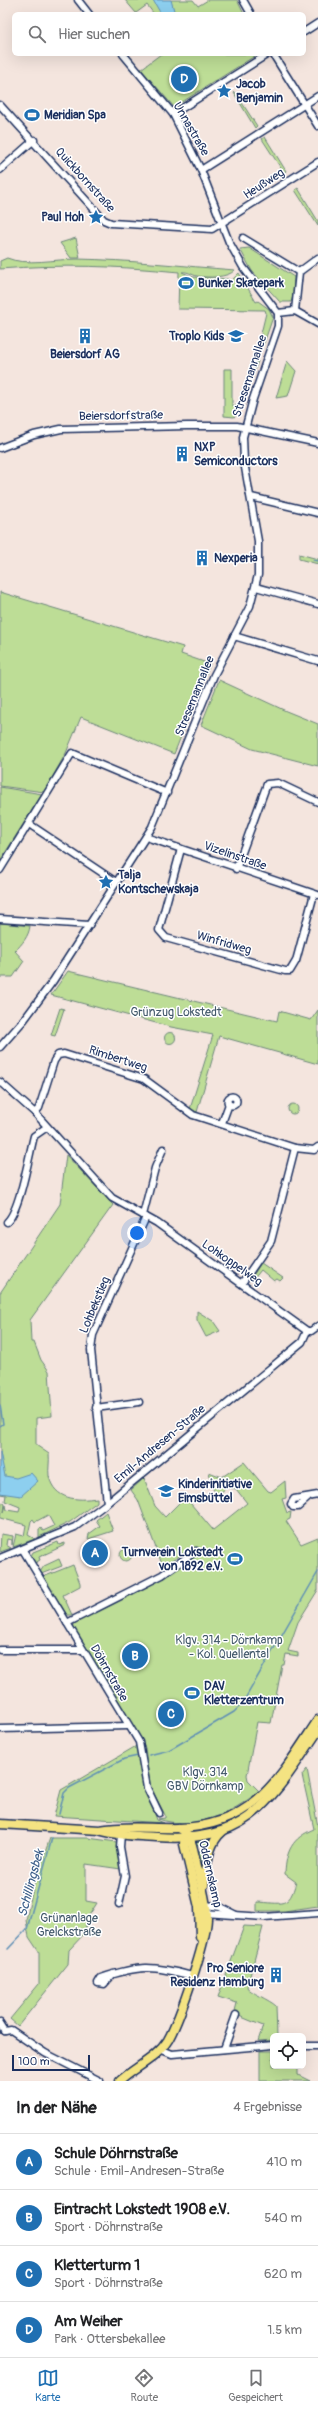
<!DOCTYPE html>
<html lang="de">
<head>
<meta charset="utf-8">
<style>
  body { margin:0; font-family:Pangolin,sans-serif; background:#f6f6f6; color:#202124 }
  .controls { position:absolute; right:12px; bottom:12px; display:grid; overflow:hidden; border-radius:6px; box-shadow:0 4px 16px #0002 }
  .controls button { width:36px; height:36px; display:grid; place-items:center; padding:0; border:0; border-bottom:1px solid #e0e0e0; background:#fff; color:#202124; font:20px sans-serif }
  .scale { position:absolute; left:12px; bottom:10px; width:78px; box-sizing:border-box; padding-left:4px; border:2px solid #1b2f5e; border-top:0; font-size:11px; line-height:14px; white-space:nowrap; color:#1b2f5e; -webkit-text-stroke:3px #fff; paint-order:stroke }
  .you { position:absolute; left:137px; top:1233px; width:14px; height:14px; margin:-10px; border:3px solid #fff; border-radius:50%; background:#1a73e8; box-shadow:0 0 0 6px #1a73e833 }
  .badge { display:grid; place-items:center; width:26px; height:26px; border-radius:50%; background:#1f6fb2; color:#fff; font-size:13px; font-weight:700 }
  .pin { position:absolute; translate:-50% -50%; border:2px solid #fff; box-shadow:0 1px 4px #0006 }
  .list { margin:0; padding:0; list-style:none }
  h2 { display:flex; justify-content:space-between; align-items:center; height:52px; margin:0; padding:0 16px; font-size:17px }
  h2 small { font-size:13px; font-weight:400; color:#757577 }
  .list li { display:grid; grid-template-columns:26px 1fr auto; gap:12px; align-items:center; box-sizing:border-box; height:56px; padding:0 16px; border-top:1px solid #e0e0e0 }
  .list b { display:block; font-size:15px; white-space:nowrap }
  .list p { margin:0; font-size:13px; white-space:nowrap; color:#757577 }
  .list em { font-size:13px; font-style:normal; color:#757577 }
  .icon { flex:none; width:22px; height:22px; fill:none; stroke:currentColor; stroke-width:2; stroke-linecap:round; stroke-linejoin:round }
  .map { position:relative; flex:none; width:318px; height:2081px; overflow:hidden }
  .search { position:absolute; background:#fff; box-shadow:0 4px 16px #0002; left:12px; right:12px; top:12px; height:44px; display:flex; align-items:center; gap:10px; box-sizing:border-box; padding:0 14px; border-radius:6px; color:#757577; font-size:15px }
  .sheet { height:276px; background:#fff }
  nav { display:flex; justify-content:space-around; align-items:center; box-sizing:border-box; height:56px; border-top:1px solid #e0e0e0; background:#fff; font-size:11px; color:#757577 }
  nav a { display:grid; justify-items:center; gap:2px }
  nav .on { color:#1f6fb2 }
  .map>svg:first-child { display:block }
  .green { fill:#bddd96; stroke:#6c867a }
  .water { fill:#8dcfef; stroke:#5f8fb5 }
  .lines { fill:none; stroke-linecap:round; stroke-linejoin:round }
  .stream { stroke:#5f8fb5; stroke-width:1.5 }
  .minor-casing { stroke:#1b2f5e; stroke-width:9 }
  .major-casing { stroke:#1b2f5e; stroke-width:11 }
  .minor { stroke:#fff; stroke-width:6 }
  .major { stroke:#f4e382; stroke-width:8 }
  .labels { text-anchor:middle; dominant-baseline:central; stroke-width:3; stroke-linejoin:round; paint-order:stroke }
  .poi-label { font-size:12px; font-weight:bold; fill:#1b2f5e; stroke:#fff; text-anchor:start }
  .street-label { font-size:12px; fill:#1b2f5e; stroke:#fff }
  .park-label { font-size:12px; fill:#445a6c; stroke:#fff }
  .water-label { font-size:13px; font-style:italic; fill:#3d5f8a; stroke:#fff }
</style>
</head>
<body>
<div class="map">
<svg width="318" height="2081" viewBox="0 0 318 2081">
  <rect width="100%" height="100%" fill="#f4e5de"/>
  <filter id="ink" filterUnits="userSpaceOnUse"><feTurbulence type="fractalNoise" baseFrequency=".025" numOctaves="2"/><feDisplacementMap in="SourceGraphic" scale="8" xChannelSelector="R" yChannelSelector="G"/><feConvolveMatrix kernelMatrix="1 2 1 2 8 2 1 2 1" color-interpolation-filters="sRGB"/></filter>
  <g filter="url(#ink)">
    <g class="green">
      <path d="M125,0H193L198,6L208,0H237L244,14H154L147,5L136,13Z"/>
      <path d="M161,54H258L174,107L141,69Z"/>
      <path d="M235,92L257,126L255,128L234,93Z"/>
      <path d="M265,137L286,171L284,173L262,139Z"/>
      <path d="M298,188L318,221V226L295,190Z"/>
      <path d="M76,238L80,258H71L60,243Z"/>
      <path d="M249,248L294,277L293,296L291,302H280L252,271L240,249Z"/>
      <path d="M7,258C25,266 57,259 77,259C130,260 182,266 235,270C228,278 207,278 197,276C192,275 188,271 182,272L193,277L229,279L231,281L239,273L256,302L258,301L269,309L273,317L263,346H258L266,313L265,310L178,309L179,272C119,266 60,264 0,269V261Z"/>
      <path d="M258,361L239,414L234,417L224,416V369H232V405L240,406L255,362Z"/>
      <path d="M287,361L296,371L288,396L276,398Z"/>
      <path d="M299,554L318,559V564L299,559Z"/>
      <path d="M0,592L183,647L181,654L210,664L174,754L81,717L66,753L44,792L0,786Z"/>
      <path d="M219,680L286,711L318,724V766L252,749L201,725Z"/>
      <path d="M0,787L42,794L0,861Z"/>
      <path d="M0,923L30,926C29,936 22,944 15,951L24,961L13,977H0Z"/>
      <path d="M68,971L277,1021L279,1011L311,1020L318,1010V1064L219,1036L197,1112L190,1109L213,1035L171,1027L51,995Z"/>
      <path d="M60,1008L64,1009L55,1036L51,1035Z"/>
      <circle cx="170" cy="1038" r="5.5"/>
      <circle cx="293" cy="1109" r="5"/>
      <path d="M66,1155L113,1205L30,1320L31,1342H34L41,1360L49,1371L52,1416L36,1418V1445L49,1454C50,1461 48,1469 49,1476C54,1500 77,1501 97,1498V1502L70,1522L39,1537V1529L41,1528L43,1531L54,1526L48,1515L35,1522L33,1519L31,1521L28,1535L35,1539L13,1547L16,1534L24,1536L26,1525L0,1518L2,1502L5,1504L4,1512L6,1505L7,1510L19,1512L20,1507L5,1501L6,1495L0,1494V1293L60,1204Z"/>
      <path d="M261,1263L283,1278L280,1281L277,1279L274,1281L261,1270L252,1281V1277Z"/>
      <path d="M197,1311L213,1321L220,1331L206,1337L197,1320Z"/>
      <path d="M244,1462L268,1491L271,1492L285,1481L286,1498L282,1499L287,1513L291,1512L290,1519L286,1521L301,1544L318,1537V1590L298,1622L288,1651L298,1653V1656L286,1654L284,1665H282L271,1723L257,1722L247,1775L248,1780L259,1791C232,1814 194,1831 158,1819L165,1818V1815L150,1786L145,1748L73,1627C75,1620 89,1616 96,1613C129,1596 167,1579 197,1554L191,1548L163,1567L138,1500L131,1490L144,1478L155,1506L165,1517L185,1497L213,1530L247,1503L236,1489L228,1487L221,1492L216,1493L213,1489L209,1472L222,1477Z"/>
      <path d="M106,1512L113,1531L88,1539L89,1534L100,1526L96,1520Z"/>
      <path d="M1,1534L13,1536L12,1545V1540L7,1539L6,1545L11,1548L0,1552Z"/>
      <path d="M58,1542L59,1545L65,1543V1545L39,1557L40,1560L35,1563L31,1556L33,1552Z"/>
      <circle cx="126" cy="1555" r="6"/>
      <path d="M59,1559L62,1566L41,1574L40,1572L44,1566Z"/>
      <path d="M73,1565L80,1583V1586L63,1595L72,1615H67L43,1577Z"/>
      <path d="M138,1745L144,1782L142,1783H144L157,1820L164,1823L54,1816L61,1790Z"/>
      <path d="M307,1769L318,1827V1906L284,1911H257V1902C282,1903 289,1909 296,1882L285,1874C286,1851 292,1838 314,1829L302,1775Z"/>
      <path d="M215,1837L208,1847L195,1844L194,1840Z"/>
      <path d="M50,1838H88L117,1842L121,1869L86,1864V1901L97,1903L88,1917L84,1934L69,1950L68,1964L18,2026L10,2019L39,1984V1952L29,1937L26,1920L34,1884Z"/>
      <path d="M196,1850L206,1852L201,1868Z"/>
      <path d="M244,1926L263,1927L247,1987C249,1992 270,2000 276,2006L277,2036H273V2040L258,2041L263,2026L239,2016L235,2011L237,2003L218,1997Z"/>
      <path d="M260,2051H273V2066H298V2075L310,2081H260Z"/>
    </g>
    <g class="water">
      <path d="M153,0H171L175,14H161Z"/>
      <path d="M0,1452L5,1476L16,1478L31,1473L38,1481L21,1496L0,1493Z"/>
    </g>
    <g class="lines">
      <g class="stream">
        <path d="M313,560L318,561"/>
        <path d="M0,1380V1386"/>
        <path d="M0,1405L3,1424L0,1426"/>
        <path d="M149,1755L169,1750L234,1712L242,1704L318,1572"/>
        <path d="M59,1814L64,1793L69,1788L124,1759L138,1756"/>
        <path d="M8,1949L27,1929L52,1838"/>
      </g>
      <g class="minor-casing">
        <g id="minor">
          <path d="M78,0L89,14"/>
          <path d="M243,0L251,14"/>
          <path d="M304,32L318,23"/>
          <path d="M273,54L318,126"/>
          <path d="M0,105L104,220L111,223L212,229L318,162"/>
          <path d="M173,114L268,54"/>
          <path d="M0,170L34,140"/>
          <path d="M201,170L318,96"/>
          <path d="M243,238L299,272"/>
          <path d="M299,272L318,258"/>
          <path d="M295,311L299,272"/>
          <path d="M278,313L295,311L318,324"/>
          <path d="M0,448L34,435L61,429L187,426H237L318,443"/>
          <path d="M251,497L318,513"/>
          <path d="M256,587L318,604"/>
          <path d="M234,636L318,661"/>
          <path d="M29,824L116,882"/>
          <path d="M146,837L318,895"/>
          <path d="M181,849L159,930L166,938L285,971H290L296,961L314,894"/>
          <path d="M236,869L267,784L278,783L318,802"/>
          <path d="M0,870L72,753L167,793"/>
          <path d="M0,919L89,925"/>
          <path d="M0,1047L24,1020L53,981L152,827L214,675L250,606L258,575V541L244,462L243,437L253,399L278,326V313L243,267L229,242L201,170L173,114L123,54"/>
          <path d="M0,1082L35,1113L112,1198L157,1223L307,1331"/>
          <circle cx="232" cy="1101" r="4.5"/>
          <path d="M35,1113L39,1108L54,1061L58,1055L64,1054L144,1079L193,1115L295,1148L314,1150L318,1147"/>
          <path d="M222,1123L229,1104"/>
          <path d="M143,1215L155,1168L163,1149"/>
          <path d="M7,1222C20,1210 29,1155 34,1136L47,1127"/>
          <path d="M242,1283L271,1241L295,1148"/>
          <path d="M307,1331H311L318,1326"/>
          <path d="M96,1408L139,1402"/>
          <path d="M309,1497L298,1507H293L291,1504L294,1499L318,1495"/>
          <path d="M107,1503L91,1350L93,1335L146,1217"/>
          <path d="M23,1550L139,1742L147,1788L159,1813"/>
          <path d="M0,1558L75,1527L107,1503L302,1342L307,1331"/>
          <path d="M67,1623L162,1575L196,1551"/>
          <path d="M0,1650H83"/>
          <path d="M0,1729L128,1726"/>
          <path d="M119,1904L125,1876L120,1847L121,1834"/>
          <path d="M203,1908L206,1905L220,1907L236,1915"/>
          <path d="M204,1913L264,1917L318,1913"/>
          <path d="M113,1974L104,1984L98,1983L101,1978C140,1965 152,1965 192,1976"/>
          <path d="M0,2023L5,2031"/>
          <path d="M5,2031L11,2030L45,2053L100,2081"/>
          <path d="M303,2046H318"/>
          <path d="M160,2049L172,2054L273,2045"/>
          <path d="M224,2049L236,2015"/>
        </g>
      </g>
      <g class="major-casing">
        <g id="major">
          <path d="M0,1824L100,1830C125,1825 153,1829 179,1828C255,1826 280,1777 318,1720"/>
          <path d="M102,1831C120,1836 138,1836 157,1837C249,1844 271,1800 318,1731"/>
          <path d="M185,1833L184,1844L199,1907L200,1937"/>
          <path d="M204,1885C207,1867 207,1844 223,1831"/>
          <path d="M120,2081C135,2067 157,2058 168,2040C180,2019 206,1942 207,1919C207,1900 200,1880 196,1862C193,1850 192,1834 179,1828"/>
        </g>
      </g>
      <use href="#minor" class="minor"/>
      <use href="#major" class="major"/>
    </g>
  </g>
  <defs>
    <g id="sight-bare" transform="scale(1.2)"><path d="M0-6L1.8-2.2L6-1.7L2.9 1.2L3.7 5.4L0 3.3L-3.7 5.4L-2.9 1.2L-6-1.7L-1.8-2.2Z" fill="#1f6fb2" stroke="#fff" stroke-width="2.5" paint-order="stroke"/></g>
    <g id="stadium-bare" transform="scale(1.2)"><path d="M0-5a6.5 5 0 1 0 0 10a6.5 5 0 1 0 0-10ZM-3.5-1.8h7v3.6h-7Z" fill="#1f6fb2" stroke="#fff" stroke-width="2.5" paint-order="stroke"/></g>
    <g id="building-bare" transform="scale(1.2)"><path d="M-4-6H4V6H1V3H-1V6H-4ZM-2.5-4.3h1.7v1.8h-1.7ZM.8-4.3h1.7v1.8H.8ZM-2.5-1h1.7V.8h-1.7ZM.8-1h1.7V.8H.8Z" fill="#1f6fb2" stroke="#fff" stroke-width="2.5" paint-order="stroke"/></g>
    <g id="school-bare" transform="scale(1.2)"><path d="M0-5L7-2L0 1L-7-2ZM-4 1L0 2.5L4 1V4Q0 6-4 4Z" fill="#1f6fb2" stroke="#fff" stroke-width="2.5" paint-order="stroke"/></g>
  </defs>
  <g fill-rule="evenodd">
    <use href="#sight-bare" x="224" y="91"/>
    <use href="#stadium-bare" x="32" y="115"/>
    <use href="#sight-bare" x="96" y="217"/>
    <use href="#stadium-bare" x="186" y="283"/>
    <use href="#building-bare" x="85" y="336"/>
    <use href="#school-bare" x="236" y="336"/>
    <use href="#building-bare" x="182" y="454"/>
    <use href="#building-bare" x="202" y="558"/>
    <use href="#sight-bare" x="106" y="882"/>
    <use href="#school-bare" x="166" y="1491"/>
    <use href="#stadium-bare" x="235" y="1559"/>
    <use href="#stadium-bare" x="192" y="1693"/>
    <use href="#building-bare" x="276" y="1975"/>
  </g>
  <g class="labels">
    <g class="poi-label">
      <text x="236" y="84">Jacob<tspan x="236" dy="14">Benjamin</tspan></text>
      <text x="44" y="115">Meridian Spa</text>
      <text x="84" y="217" text-anchor="end">Paul Hoh</text>
      <text x="198" y="283">Bunker Skatepark</text>
      <text x="224" y="336" text-anchor="end">Troplo Kids</text>
      <text x="85" y="354" text-anchor="middle">Beiersdorf AG</text>
      <text x="194" y="447">NXP<tspan x="194" dy="14">Semiconductors</tspan></text>
      <text x="214" y="558">Nexperia</text>
      <text x="118" y="875">Talja<tspan x="118" dy="14">Kontschewskaja</tspan></text>
      <text x="178" y="1484">Kinderinitiative<tspan x="178" dy="14">Eimsbüttel</tspan></text>
      <text x="223" y="1552" text-anchor="end">Turnverein Lokstedt<tspan x="223" dy="14">von 1892 e.V.</tspan></text>
      <text x="204" y="1686">DAV<tspan x="204" dy="14">Kletterzentrum</tspan></text>
      <text x="264" y="1968" text-anchor="end">Pro Seniore<tspan x="264" dy="14">Residenz Hamburg</tspan></text>
    </g>
    <g class="street-label">
      <text transform="translate(191 129) rotate(60)">Unnastraße</text>
      <text transform="translate(85 180) rotate(48)">Quickbornstraße</text>
      <text transform="translate(264 184) rotate(-33)">Heußweg</text>
      <text transform="translate(250 376) rotate(-72)">Stresemannallee</text>
      <text transform="translate(121 416) rotate(-1)">Beiersdorfstraße</text>
      <text transform="translate(195 696) rotate(-68)">Stresemannallee</text>
      <text transform="translate(235 856) rotate(19)">Vizelinstraße</text>
      <text transform="translate(224 943) rotate(16)">Winfridweg</text>
      <text transform="translate(118 1059) rotate(18)">Rimbertweg</text>
      <text transform="translate(232 1263) rotate(35)">Lohkoppelweg</text>
      <text transform="translate(95 1305) rotate(-67)">Lohbekstieg</text>
      <text transform="translate(160 1444) rotate(-40)">Emil-Andresen-Straße</text>
      <text transform="translate(109 1673) rotate(60)">Döhrnstraße</text>
      <text transform="translate(210 1874) rotate(77)">Oddernskamp</text>
    </g>
    <g class="park-label">
      <text x="176" y="1012">Grünzug Lokstedt</text>
      <text x="229" y="1640">Klgv. 314 - Dörnkamp<tspan x="229" dy="14">- Kol. Quellental</tspan></text>
      <text x="205" y="1772">Klgv. 314<tspan x="205" dy="14">GBV Dörnkamp</tspan></text>
      <text x="69" y="1918">Grünanlage<tspan x="69" dy="14">Grelckstraße</tspan></text>
    </g>
    <g class="water-label">
      <text transform="translate(31 1883) rotate(-75)">Schillingsbek</text>
    </g>
  </g>
</svg>
<div class="controls">
<button><svg class="icon" aria-label="locate" viewBox="0 0 24 24"><circle cx="12" cy="12" r="6"/><path d="M12 2v4M12 18v4M2 12h4M18 12h4"/></svg></button>
</div>
<div class="scale">100 m</div>
<div class="you"></div>
<div class="pin badge" style="left:95px;top:1553px">A</div>
<div class="pin badge" style="left:135px;top:1656px">B</div>
<div class="pin badge" style="left:171px;top:1714px">C</div>
<div class="pin badge" style="left:184px;top:79px">D</div>
<div class="search"><svg class="icon" aria-label="search" viewBox="0 0 24 24"><circle cx="10" cy="10" r="6"/><path d="M15 15l6 6"/></svg>Hier suchen</div>
</div>
<section class="sheet">
<h2>In der Nähe<small>4 Ergebnisse</small></h2>
<ul class="list">
<li><span class="badge">A</span><div><b>Schule Döhrnstraße</b><p>Schule · Emil-Andresen-Straße</p></div><em>410 m</em></li>
<li><span class="badge">B</span><div><b>Eintracht Lokstedt 1908 e.V.</b><p>Sport · Döhrnstraße</p></div><em>540 m</em></li>
<li><span class="badge">C</span><div><b>Kletterturm 1</b><p>Sport · Döhrnstraße</p></div><em>620 m</em></li>
<li><span class="badge">D</span><div><b>Am Weiher</b><p>Park · Ottersbekallee</p></div><em>1.5 km</em></li>
</ul>
</section>
<nav>
<a class="on"><svg class="icon" aria-label="map" viewBox="0 0 24 24"><path d="M3 6l6-2 6 2 6-2v14l-6 2-6-2-6 2zM9 4v14M15 6v14"/></svg>Karte</a>
<a><svg class="icon" aria-label="directions" viewBox="0 0 24 24"><path d="M12 3l9 9-9 9-9-9zM9 14v-3h6M13 9l2 2-2 2"/></svg>Route</a>
<a><svg class="icon" aria-label="saved" viewBox="0 0 24 24"><path d="M7 4h10v16l-5-4-5 4z"/></svg>Gespeichert</a>
</nav>
</body>
</html>
